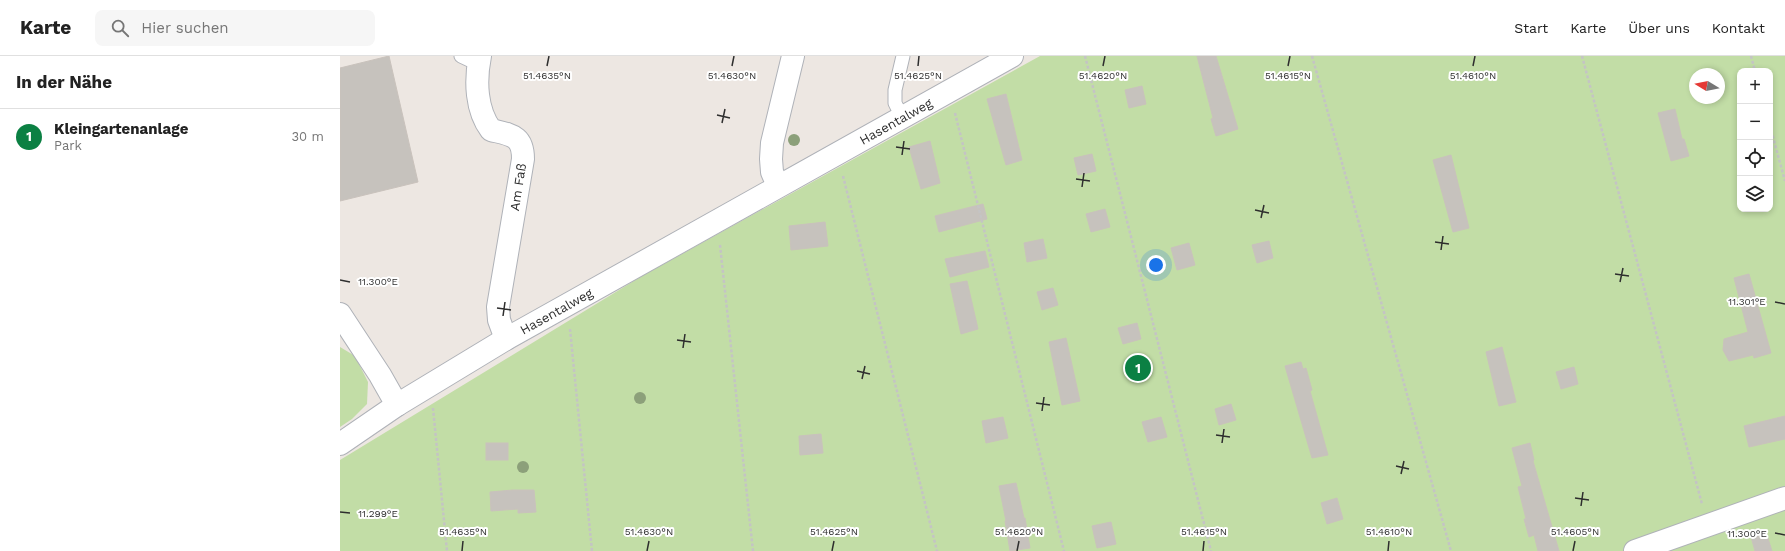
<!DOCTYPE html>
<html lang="de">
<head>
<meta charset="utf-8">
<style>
  body { margin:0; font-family:"Work Sans",sans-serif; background:#f6f6f6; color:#222 }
  .controls { position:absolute; right:12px; top:12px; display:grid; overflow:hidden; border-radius:8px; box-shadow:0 2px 6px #0003 }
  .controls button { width:36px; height:36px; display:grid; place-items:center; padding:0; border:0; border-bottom:1px solid #e0e0e0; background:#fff; color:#222; font:20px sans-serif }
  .compass { position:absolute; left:1349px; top:12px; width:36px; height:36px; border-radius:50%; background:#fff; box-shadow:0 2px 6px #0003; rotate:280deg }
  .you { position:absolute; left:816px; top:209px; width:14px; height:14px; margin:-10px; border:3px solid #fff; border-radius:50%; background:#1a73e8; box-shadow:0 0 0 6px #1a73e833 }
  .badge { display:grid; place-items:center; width:26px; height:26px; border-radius:50%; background:#0b8043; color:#fff; font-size:13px; font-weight:700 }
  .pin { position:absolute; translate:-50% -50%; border:2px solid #fff; box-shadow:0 1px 4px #0006 }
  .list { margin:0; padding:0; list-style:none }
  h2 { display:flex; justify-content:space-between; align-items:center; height:52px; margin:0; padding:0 16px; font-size:17px }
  h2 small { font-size:13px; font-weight:400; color:#767676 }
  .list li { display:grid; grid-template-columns:26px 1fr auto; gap:12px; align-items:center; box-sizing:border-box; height:56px; padding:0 16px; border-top:1px solid #e0e0e0 }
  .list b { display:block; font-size:15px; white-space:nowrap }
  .list p { margin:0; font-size:13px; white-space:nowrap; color:#767676 }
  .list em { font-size:13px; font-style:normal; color:#767676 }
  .icon { flex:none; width:22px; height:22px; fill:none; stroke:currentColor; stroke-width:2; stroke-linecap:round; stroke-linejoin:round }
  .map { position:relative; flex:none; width:1445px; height:495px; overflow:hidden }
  header { display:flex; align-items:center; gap:24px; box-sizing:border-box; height:56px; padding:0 20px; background:#fff; border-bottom:1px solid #e0e0e0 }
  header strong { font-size:19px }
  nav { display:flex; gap:22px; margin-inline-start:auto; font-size:14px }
  .search { width:280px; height:36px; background:#f6f6f6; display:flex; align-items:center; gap:10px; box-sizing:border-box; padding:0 14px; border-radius:8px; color:#767676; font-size:15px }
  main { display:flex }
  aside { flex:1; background:#fff }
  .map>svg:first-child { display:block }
  .green { fill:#c2dda6; fill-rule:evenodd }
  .building { fill:#c6c2bd; stroke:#c9c2bc }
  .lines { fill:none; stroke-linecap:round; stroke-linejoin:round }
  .service-casing { stroke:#afb2b8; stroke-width:15 }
  .minor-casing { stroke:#afb2b8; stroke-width:24 }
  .path { stroke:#c4c4c4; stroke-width:2.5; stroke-dasharray:3 2; stroke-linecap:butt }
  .service { stroke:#fff; stroke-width:13 }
  .minor { stroke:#fff; stroke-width:22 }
  .tree { fill:#8ca07a }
  .ticks { fill:none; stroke:#2e2e2e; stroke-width:1.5 }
  .labels { text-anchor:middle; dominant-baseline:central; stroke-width:4; stroke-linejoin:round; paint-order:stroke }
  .street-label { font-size:13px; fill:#2e2e2e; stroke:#fff }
  .ticks-label { font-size:10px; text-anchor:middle; fill:#2e2e2e; stroke:#fff; stroke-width:4; stroke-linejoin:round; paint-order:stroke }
</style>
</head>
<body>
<header>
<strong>Karte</strong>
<div class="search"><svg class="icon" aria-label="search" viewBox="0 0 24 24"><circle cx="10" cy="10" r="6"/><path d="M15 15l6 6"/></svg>Hier suchen</div>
<nav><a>Start</a><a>Karte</a><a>Über uns</a><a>Kontakt</a></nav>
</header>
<main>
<aside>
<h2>In der Nähe<small></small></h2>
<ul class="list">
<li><span class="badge">1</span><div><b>Kleingartenanlage</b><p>Park</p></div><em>30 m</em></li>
</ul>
</aside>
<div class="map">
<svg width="1445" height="495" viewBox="0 0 1445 495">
  <rect width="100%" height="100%" fill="#ede7e2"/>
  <g class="green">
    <path d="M700,0H1445V495H0V404L302,220ZM1400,15H1430V153H1400ZM1355,18H1379V42H1355Z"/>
    <path d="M0,291L15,300L28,326L27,348L12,363L0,371Z"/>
  </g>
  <g class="building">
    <path d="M49,0L78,126L0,145V12Z"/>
    <path d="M857,0H876L898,73L876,80L871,63L873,62Z"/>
    <path d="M802,30L806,48L789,52L785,34Z"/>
    <path d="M666,38L682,104L666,109L647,43Z"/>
    <path d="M1335,53L1342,83H1344L1349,100L1331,105L1318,57Z"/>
    <path d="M590,85L600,127L581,133L569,91Z"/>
    <path d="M752,98L756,115L738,119L734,102Z"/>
    <path d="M1111,99L1129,172L1113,176L1093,104Z"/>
    <path d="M643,148L647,163L599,176L595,160Z"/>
    <path d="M765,153L770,171L751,176L746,158Z"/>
    <path d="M485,166L488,190L451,194L449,170Z"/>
    <path d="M703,183L707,202L687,206L684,187Z"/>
    <path d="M929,185L933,202L917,207L912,189Z"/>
    <path d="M849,187L855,209L837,214L831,192Z"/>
    <path d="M645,195L649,211L610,221L605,203Z"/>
    <path d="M1409,218L1431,297L1414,302L1413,299L1389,305L1383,294L1384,283L1408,276L1394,222Z"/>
    <path d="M627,225L638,273L621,278L610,228Z"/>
    <path d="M713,232L718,249L702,254L697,236Z"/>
    <path d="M797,267L801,283L783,288L778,272Z"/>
    <path d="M726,282L740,345L722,349L709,286Z"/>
    <path d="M1162,291L1176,346L1159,350L1146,296Z"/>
    <path d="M961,306L963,313L966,312L972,334L970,335L988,399L972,402L945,310Z"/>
    <path d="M1234,311L1238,328L1221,333L1216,316Z"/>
    <path d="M891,348L896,364L879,369L875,353Z"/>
    <path d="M1445,360V383L1409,391L1404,370Z"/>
    <path d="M663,361L668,382L646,387L642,365Z"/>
    <path d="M821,361L827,381L808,386L802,366Z"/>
    <path d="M481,378L483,397L460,399L459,380Z"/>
    <rect x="146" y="387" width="22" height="17"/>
    <path d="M1190,387L1194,404L1193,405L1219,495H1198L1194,479L1189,481L1184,463H1186L1178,431L1182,430L1172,392Z"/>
    <path d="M676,427L684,462H685L690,492L670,495L665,465H666L659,430Z"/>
    <path d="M173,434H194L196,456L178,457V453L151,455L150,436Z"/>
    <path d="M997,442L1003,463L987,468L981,447Z"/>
    <path d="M771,466L776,488L757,492L752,470Z"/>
    <path d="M1426,476L1432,495H1415L1411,481Z"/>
  </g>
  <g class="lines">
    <g class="service-casing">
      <g id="service">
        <path d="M121,0L138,8"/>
        <path d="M562,61L555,47V34L563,0"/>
      </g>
    </g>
    <g class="minor-casing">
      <g id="minor">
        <path d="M140,0C135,25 136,54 151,74C171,79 183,79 183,103L158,251L159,264L166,283"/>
        <path d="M438,130L432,116L431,103L432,87L453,0"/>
        <path d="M0,258L40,319L57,349"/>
        <path id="s1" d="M0,388L57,349L166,283L672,0"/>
        <path d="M1295,495L1445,442"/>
      </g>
    </g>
    <g class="path">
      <path d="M745,0L871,495"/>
      <path d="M972,0L1111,495"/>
      <path d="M1242,0L1362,448"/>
      <path d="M1411,0L1415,15"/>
      <path d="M615,57L724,495"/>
      <path d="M1430,70L1445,125"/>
      <path d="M503,120L597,495"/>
      <path d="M380,189L413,495"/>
      <path d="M230,273L252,495"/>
      <path d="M93,352L107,495"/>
    </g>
    <use href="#service" class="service"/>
    <use href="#minor" class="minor"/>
  </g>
  <g class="tree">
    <circle cx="454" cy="84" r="6"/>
    <circle cx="300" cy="342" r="6"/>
    <circle cx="183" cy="411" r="6"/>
  </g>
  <path class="ticks" d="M207,10L209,0M392,10L394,0M578,10L579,0M763,10L765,0M948,10L950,0M1133,10L1135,0M377,59L390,62M382,67L385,53M556,91L570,93M562,99L564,85M736,123L750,125M742,131L744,117M915,154L929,157M921,162L924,149M1095,186L1109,188M1101,194L1103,180M1275,218L1289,220M0,224L10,226M1280,226L1283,212M1435,246L1445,248M157,252L171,254M163,260L165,246M337,284L351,286M343,292L345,278M517,315L530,318M522,323L525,310M696,347L710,349M702,355L704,341M876,379L890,381M882,387L884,373M1056,410L1069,413M1061,418L1064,405M1235,442L1249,444M1241,450L1243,436M0,456L10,457M1435,477L1445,479M122,495L123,485M307,495L309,485M492,495L494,485M677,495L679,485M863,495L864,485M1048,495L1049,485M1233,495L1235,485"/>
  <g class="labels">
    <g class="street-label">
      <text stroke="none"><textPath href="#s1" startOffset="643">Hasentalweg</textPath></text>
      <text transform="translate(178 131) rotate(-81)">Am Faß</text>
      <text stroke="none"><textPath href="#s1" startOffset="254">Hasentalweg</textPath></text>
    </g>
  </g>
  <g class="ticks-label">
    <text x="207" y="23">51.4635°N</text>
    <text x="392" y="23">51.4630°N</text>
    <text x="578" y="23">51.4625°N</text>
    <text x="763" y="23">51.4620°N</text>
    <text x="948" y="23">51.4615°N</text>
    <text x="1133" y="23">51.4610°N</text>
    <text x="38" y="229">11.300°E</text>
    <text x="1407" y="249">11.301°E</text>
    <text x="38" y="461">11.299°E</text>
    <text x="123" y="479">51.4635°N</text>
    <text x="309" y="479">51.4630°N</text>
    <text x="494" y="479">51.4625°N</text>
    <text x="679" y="479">51.4620°N</text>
    <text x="864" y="479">51.4615°N</text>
    <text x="1049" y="479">51.4610°N</text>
    <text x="1235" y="479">51.4605°N</text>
    <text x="1407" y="481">11.300°E</text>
  </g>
</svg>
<div class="controls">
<button>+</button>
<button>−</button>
<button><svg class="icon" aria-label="locate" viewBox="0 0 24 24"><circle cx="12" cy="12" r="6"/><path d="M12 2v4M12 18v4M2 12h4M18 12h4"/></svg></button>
<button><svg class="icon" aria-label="layers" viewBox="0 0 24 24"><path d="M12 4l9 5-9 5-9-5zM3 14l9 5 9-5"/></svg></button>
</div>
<svg class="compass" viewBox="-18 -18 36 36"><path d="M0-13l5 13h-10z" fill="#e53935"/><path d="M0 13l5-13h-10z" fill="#767676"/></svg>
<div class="you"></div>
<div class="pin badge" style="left:798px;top:312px">1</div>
</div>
</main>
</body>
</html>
